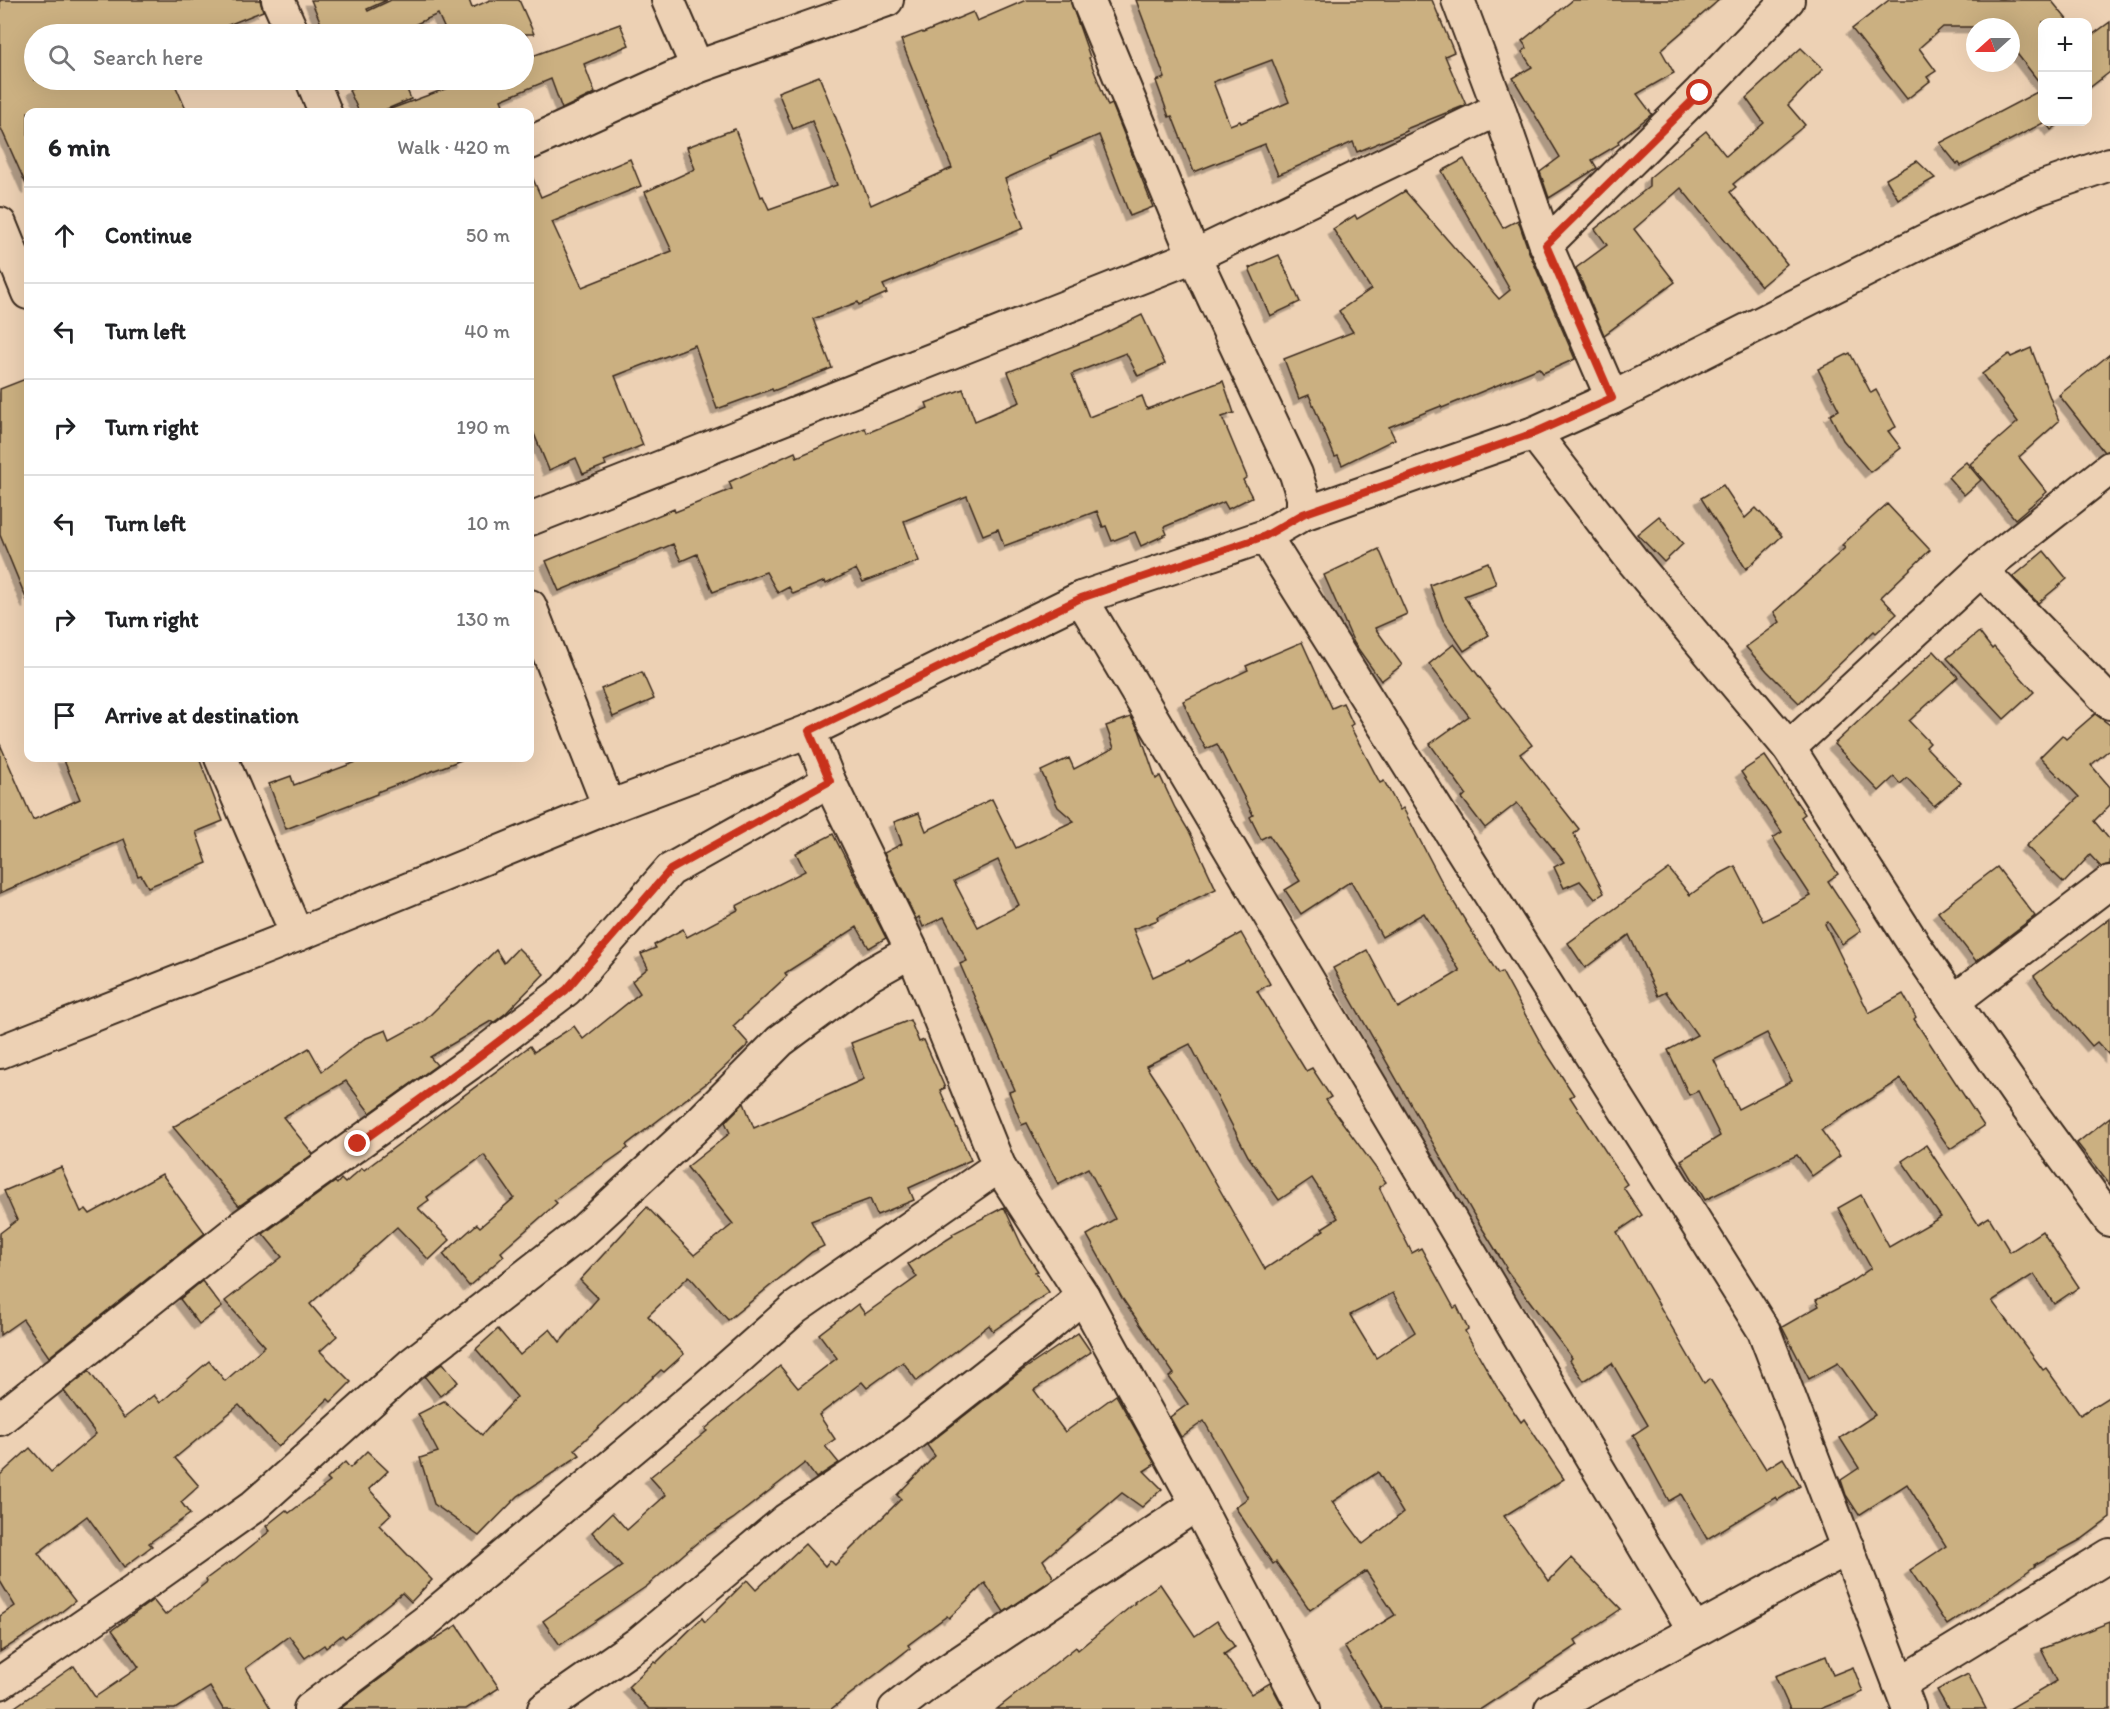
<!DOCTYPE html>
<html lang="en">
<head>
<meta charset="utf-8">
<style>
  body { margin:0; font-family:Itim,sans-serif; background:#f2f2f2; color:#202124 }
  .controls { position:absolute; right:18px; top:18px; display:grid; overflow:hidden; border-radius:12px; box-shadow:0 6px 24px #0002 }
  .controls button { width:54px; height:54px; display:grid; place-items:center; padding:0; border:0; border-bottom:2px solid #e0e0e0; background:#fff; color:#202124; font:30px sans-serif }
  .compass { position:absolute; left:1966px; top:18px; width:54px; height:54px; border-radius:50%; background:#fff; box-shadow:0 6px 24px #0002; rotate:249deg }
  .stop { position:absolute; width:18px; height:18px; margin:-14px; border:4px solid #c8321e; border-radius:50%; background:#fff }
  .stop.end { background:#c8321e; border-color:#fff; box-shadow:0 2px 6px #0008 }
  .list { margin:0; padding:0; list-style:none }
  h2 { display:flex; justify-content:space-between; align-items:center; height:78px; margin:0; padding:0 24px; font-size:26px }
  h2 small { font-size:20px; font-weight:400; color:#757577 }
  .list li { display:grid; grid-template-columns:39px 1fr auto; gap:18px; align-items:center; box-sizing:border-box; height:96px; padding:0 24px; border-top:2px solid #e0e0e0 }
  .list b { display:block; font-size:22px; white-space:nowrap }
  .list em { font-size:20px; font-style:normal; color:#757577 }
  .icon { flex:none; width:33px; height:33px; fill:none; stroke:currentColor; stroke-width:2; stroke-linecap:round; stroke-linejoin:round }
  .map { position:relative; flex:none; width:2110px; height:1709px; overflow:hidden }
  .search { position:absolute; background:#fff; box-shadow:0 6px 24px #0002; left:24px; top:24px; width:510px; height:66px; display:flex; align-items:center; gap:15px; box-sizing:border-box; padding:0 21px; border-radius:33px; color:#757577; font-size:22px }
  .panel { position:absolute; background:#fff; box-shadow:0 6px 24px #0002; left:24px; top:108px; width:510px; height:654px; border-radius:12px }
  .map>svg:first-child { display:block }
  .building { fill:#cbb081; stroke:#3b2a1e; stroke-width:1.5; fill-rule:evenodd; filter:url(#shadow) }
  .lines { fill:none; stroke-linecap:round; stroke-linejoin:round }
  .street-casing { stroke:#3b2a1e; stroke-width:36 }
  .street { stroke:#edd1b4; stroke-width:32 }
  .route { stroke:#c8321e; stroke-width:8 }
</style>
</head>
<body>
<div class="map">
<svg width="2110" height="1709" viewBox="0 0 2110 1709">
  <defs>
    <filter id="shadow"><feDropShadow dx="-5.5" dy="5.5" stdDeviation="0" flood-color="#0004"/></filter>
  </defs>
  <rect width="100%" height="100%" fill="#edd1b4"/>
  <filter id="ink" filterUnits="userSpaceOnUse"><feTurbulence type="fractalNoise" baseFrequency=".0167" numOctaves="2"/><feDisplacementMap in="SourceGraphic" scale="12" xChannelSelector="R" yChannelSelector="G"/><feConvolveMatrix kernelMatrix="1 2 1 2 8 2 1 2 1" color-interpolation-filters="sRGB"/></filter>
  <g filter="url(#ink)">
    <g class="building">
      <path d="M0,0H260L263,11L206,34H34V80H173L187,112H28V189L0,126Z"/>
      <path d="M311,0H387L367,9L368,11L391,0H469L472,8L490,0H519L534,34H447L438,14L394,34H316L332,27L331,24L323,28Z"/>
      <path d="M1026,0H1070L1090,57L1089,58L1108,106L1112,104L1153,207L1130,216L1099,135L1050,156L1051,158L1005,179L1024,228L883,285L887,293L859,305L858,302L813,319L832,368L773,391L772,389L717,409L695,345L615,376L643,445L604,461L606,465L583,474L576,458L549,470L530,424V172L541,197L630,159L641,186L552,222L582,287L672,251L645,192L695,169L687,147L735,129L761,197L763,196L769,209L837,185L812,121L793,129L778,92L819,76L871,205L952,168L901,40L922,32L923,33L973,12L977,21Z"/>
      <path d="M1136,0H1432L1454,52L1445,56L1466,105L1406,129L1407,131L1357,152L1353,142L1278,175L1265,144L1194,172L1172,116L1169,117L1156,81L1165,78ZM1272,60L1289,102L1241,123L1240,121L1230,125L1213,82Z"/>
      <path d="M1573,0H1719L1661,50L1674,73L1637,94L1652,114L1618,141L1619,144L1592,160L1597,168L1549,198L1540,172L1560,157L1513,78L1532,67L1522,52L1527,48L1522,41Z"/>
      <path d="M1889,0H2051L2069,22H2043V87L2011,46V27H1943L1919,48L1936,71L1927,77L1930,81L1907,99L1852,29Z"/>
      <path d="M2110,22V72L2088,89V38Z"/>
      <path d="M620,24L629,45L584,64L595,93L562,109L551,79L501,100L506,112H388V110L469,80H524V59Z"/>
      <path d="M1801,48L1823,69L1788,105L1805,125L1733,184L1736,187L1730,192L1787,264L1761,286L1681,188L1634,229L1675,282L1604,335L1576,268L1607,245L1595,229L1649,187V178L1706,131L1726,156L1764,123L1746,98Z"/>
      <path d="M372,80H403L411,99L380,112H359L349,90Z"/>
      <path d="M2043,89V122H2062L2051,130L2045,122L1961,166L1959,163L1957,164L1940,143Z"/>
      <path d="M1464,159L1503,228L1518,220L1529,252L1575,359L1543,373L1539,368L1442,408L1441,406L1389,427L1395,439L1342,465L1338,456L1335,457L1309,395L1299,399L1284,359L1353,332L1339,311L1371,289L1333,229L1355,215L1357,219L1405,191L1499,299L1510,290L1442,171Z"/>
      <path d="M1917,161L1935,178L1898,199L1886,179Z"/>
      <path d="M1279,255L1300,302L1270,316L1249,268Z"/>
      <path d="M1142,315L1165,364L1138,376L1126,353L1072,374L1089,417L1142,396L1147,409L1223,381L1234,413L1222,417L1247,477L1243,480L1252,497L1228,509L1224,502L1164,527L1167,534L1141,546L1135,532L1112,541L1106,526L1103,527L1097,511L1004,546L998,529L983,535L967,496L904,521L919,561L863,582L856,569L826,584L825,581L793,594L789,587L778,593L766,572L713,592L697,554L681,561L673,544L559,591L546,561L674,509L675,512L732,489L729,482L795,452L797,457L865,428L867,433L928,408L926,403L963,389L975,421L1020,402L1008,372L1101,335Z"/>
      <path d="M2031,348L2059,421L2019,457L2047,492L2015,519L1970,464L2018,422L1982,374L2009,354L2011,357Z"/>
      <path d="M1850,353L1871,393L1876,390L1896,427L1888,431L1901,448L1870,472L1843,440L1830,415L1839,410L1818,369Z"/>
      <path d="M2110,354V450L2104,452L2059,395Z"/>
      <path d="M28,378V603L0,535V389Z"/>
      <path d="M1966,462L1981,480L1964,495L1948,477Z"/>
      <path d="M1723,485L1745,518L1756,508L1782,536L1746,569L1701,498Z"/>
      <path d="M1887,504L1930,550L1881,597L1897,614L1876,633L1874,631L1799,703L1767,671L1746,647L1780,622L1774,612L1845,548L1842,545Z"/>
      <path d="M1659,516L1683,544L1664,562L1637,534Z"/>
      <path d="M1379,549L1407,614L1375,628L1402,665L1381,681L1354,643L1324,575Z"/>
      <path d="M2044,551L2067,579L2038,603L2013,577Z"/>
      <path d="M1488,562L1496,584L1464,596L1489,635L1464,651L1443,620L1430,585Z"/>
      <path d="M1979,632L1992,649L1994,647L2034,692L2004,719L1947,658Z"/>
      <path d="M1302,642L1332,708L1343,703L1353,724L1350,726L1380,783L1384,781L1400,810L1403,808L1445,888L1498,974L1502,972L1544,1049L1574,1095L1570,1097L1627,1184L1623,1187L1642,1215L1617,1232L1704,1383L1710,1379L1766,1469L1783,1458L1800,1486L1778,1500L1776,1497L1707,1539L1681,1494L1669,1501L1633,1435L1648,1425L1612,1363L1584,1381L1570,1360L1572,1358L1505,1268L1506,1267L1474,1215L1333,968L1367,950L1398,1008L1460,971L1424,913L1382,937L1351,881L1301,914L1285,890L1300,881L1269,835L1261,839L1250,817L1253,815L1217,744L1206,749L1194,727L1183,701L1248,670L1246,666Z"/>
      <path d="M1454,644L1532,745L1520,754L1579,829L1574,834L1604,893L1595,899L1580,881L1564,888L1554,867L1564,862L1517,803L1485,828L1462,798L1466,794L1430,744L1469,716L1429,664Z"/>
      <path d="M1934,651L1958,677L1909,721L1930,743L1926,747L1961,783L1934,806L1907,778L1900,784L1894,777L1879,791L1834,744Z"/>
      <path d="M642,672L654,699L613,717L601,689Z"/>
      <path d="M2095,714L2110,725V749L2091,765L2110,787V805L2094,821L2110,840V864L2101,867L2090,855L2064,883L2026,846L2079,797L2040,757L2062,735L2066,739Z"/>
      <path d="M1131,717L1139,730L1156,779L1160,776L1175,808L1190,833L1216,889L1157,917L1158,920L1133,929L1153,977L1189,960L1190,962L1241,933L1270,984L1257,991L1306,1071L1312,1068L1331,1097L1326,1100L1386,1182L1379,1187L1412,1253L1421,1248L1454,1308L1457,1306L1468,1329L1465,1331L1497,1387L1521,1422L1524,1419L1564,1479L1504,1516L1549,1581L1571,1558L1621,1609L1575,1640L1578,1645L1481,1709H1382L1344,1646L1395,1615L1366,1571L1310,1610L1276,1562L1273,1564L1235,1507L1248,1498L1204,1421L1181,1437L1170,1417L1188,1404L1169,1377L1174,1374L1122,1298L1087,1235L1115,1219L1088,1168L1058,1184L1027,1123L1022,1125L1009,1092L1015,1090L960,964L967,961L944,917L923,927L919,917L916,919L884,853L902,844L894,822L919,813L926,831L992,799L1016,848L1074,821L1058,807L1041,771L1069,758L1074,769L1114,748L1106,726ZM998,860L1019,905L978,927L954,881ZM1190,1044L1248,1156L1279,1200L1312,1178L1338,1218L1322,1228L1324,1230L1265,1269L1171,1104L1146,1066ZM1393,1293L1415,1332L1376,1358L1350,1315ZM1378,1472L1403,1513L1363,1544L1332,1502Z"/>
      <path d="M0,744L33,820L80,799L63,758H199L223,821L196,832L207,863L148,887L141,875L138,876L124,839L0,893Z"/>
      <path d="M1765,756L1805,814L1801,817L1838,874L1828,881L1861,931L1842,944L1828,922L1825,924L1869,1013L1903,994L1916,1017L1914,1019L1984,1126L1950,1149L1901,1079L1821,1130L1840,1156L1812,1176L1797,1155L1705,1200L1681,1160L1720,1136L1698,1091L1689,1095L1668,1050L1697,1035L1666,992L1658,996L1629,935L1585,968L1568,943L1669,869L1690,895L1718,875L1735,866L1763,921L1811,896L1773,838L1782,832L1741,772ZM1767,1033L1792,1081L1738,1109L1714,1060Z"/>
      <path d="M367,758H460L461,760L377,792V794L286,829L269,784L291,776L294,785Z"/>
      <path d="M833,834L886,938L869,948L857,927L785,973L787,976L733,1026L749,1044L712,1079L626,1145L628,1148L554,1200L557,1203L501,1252L504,1256L469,1286L443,1254L477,1224L480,1227L514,1198L484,1155L427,1197L429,1200L418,1208L450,1240L429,1260L397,1227L310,1304L337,1336L320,1351L351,1382L331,1402L328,1399L278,1447L239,1405L175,1458L199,1486L181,1502L190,1514L149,1543L152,1546L124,1567L87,1516L38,1553L75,1601L56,1616L0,1652V1616L15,1606L0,1581V1475L30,1448L51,1472L96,1434L64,1391L89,1371L124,1418L154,1395L160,1403L209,1361L225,1381L265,1346L225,1301L282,1257L263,1234L335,1182L337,1184L341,1179L345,1183L362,1168L364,1170L530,1046L534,1052L574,1026L583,1039L640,993L632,981L648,968L641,954L656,948L654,945L683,929L687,937L738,910L736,906L805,871L796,853Z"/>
      <path d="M1997,867L2035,916L1976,961L1938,912Z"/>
      <path d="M2110,918V1056L2097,1042L2092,1046L2048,995L2034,976Z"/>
      <path d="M518,948L544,974L506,1013L493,1023L491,1021L430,1057L437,1065L370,1113L346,1081L283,1117L313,1154L239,1206L173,1127L309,1048L322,1071L364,1039L386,1030L390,1040L423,1022L496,950L504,963Z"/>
      <path d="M910,1020L919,1042L924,1040L945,1088L940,1090L971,1160L909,1188L914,1200L877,1215L870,1199L811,1221L824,1246L812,1252L728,1320L689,1276L648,1316L684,1354L664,1372L661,1370L575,1449L580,1455L518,1496L479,1536L434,1504L420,1458L438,1452L418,1414L444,1401L482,1435L517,1397L476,1349L498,1329L520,1355L550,1329L560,1342L598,1298L580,1280L647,1207L694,1255L733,1224L687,1167L730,1133L725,1122L744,1103L754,1128L864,1079L851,1043Z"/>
      <path d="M2110,1117V1185L2077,1143Z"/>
      <path d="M1926,1145L1978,1224L1989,1217L2010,1252L2042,1231L2079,1287L2054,1304L2034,1274L1992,1301L2043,1370L2046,1368L2080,1415L2110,1396V1518L2082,1539L2034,1565L2035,1566L2011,1583L1947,1625L1910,1570L1946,1546L1907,1484L1859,1515L1846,1495L1841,1480L1859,1468L1840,1438L1875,1415L1838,1363L1809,1379L1782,1327L1819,1306L1816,1300L1849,1283L1871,1268L1838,1208L1861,1195L1889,1247L1941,1217L1902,1161Z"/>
      <path d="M61,1167L81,1212L86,1209L90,1214L162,1174L205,1233L49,1357L23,1319L0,1335V1233L17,1220L4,1191Z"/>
      <path d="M1004,1207L1024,1250L1038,1271L1035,1272L1049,1292L993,1331L989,1325L917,1381L903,1362L867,1388L862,1382L819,1415L835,1439L825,1446L839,1463L816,1478L805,1463L733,1519L700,1540L647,1586L560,1645L543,1621L622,1566L592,1532L612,1513L627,1530L666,1495L650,1477L707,1431L705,1429L780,1366L798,1388L837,1358L819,1334L858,1304L865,1314L917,1277L908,1264L953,1236L952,1234Z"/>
      <path d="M202,1281L222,1307L199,1324L180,1299Z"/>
      <path d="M1078,1333L1091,1352L1034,1390L1065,1432L1116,1395L1155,1464L1144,1471L1162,1489L1142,1507L1122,1493L1043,1560L1054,1578L1004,1612L985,1583L949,1618L947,1616L908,1645L910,1648L831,1709H649L628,1687L654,1662L656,1663L702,1618L705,1622L747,1580L756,1590L805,1544L825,1566L830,1560L835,1565L901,1499L897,1495L935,1456L927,1445L1020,1372Z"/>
      <path d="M443,1363L458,1382L440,1396L425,1377Z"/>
      <path d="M367,1451L388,1471L369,1489L391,1514L379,1525L432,1580L411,1602L402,1593L345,1638L342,1635L326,1648L324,1645L305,1658L289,1636L246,1668L271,1709H223L210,1687L175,1709H12L74,1666L95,1697L139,1667L112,1630L153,1600L165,1615L207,1582L206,1579L229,1562L230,1563L270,1531L266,1526L286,1510L289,1513L330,1482L327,1479L345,1462L350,1468Z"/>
      <path d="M1160,1584L1195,1636L1217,1621L1235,1647L1224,1654L1251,1694L1270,1683L1284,1709H997L1076,1647L1078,1650L1135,1603L1134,1602Z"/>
      <path d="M2110,1622V1709H2009L2057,1681L2041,1649Z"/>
      <path d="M457,1625L499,1688L466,1709H340L422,1647Z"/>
      <path d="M1826,1656L1833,1675L1853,1667L1863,1692L1820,1709H1790L1775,1676Z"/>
      <path d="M1968,1674L1986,1709H1948L1937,1690Z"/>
    </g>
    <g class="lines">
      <g class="street-casing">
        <g id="street">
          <path d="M278,0L293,34"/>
          <path d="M668,0L697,67"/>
          <path d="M1088,0L1194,256L1296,474L1303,497V514"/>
          <path d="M1458,0L1499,109L1546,245L1612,398"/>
          <path d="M312,80L325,112"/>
          <path d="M530,143L697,67L887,0"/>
          <path d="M0,224L28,293"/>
          <path d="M1546,245L1700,92L1788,0"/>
          <path d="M1534,433L1633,561L1789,748L1915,946L2019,1096L2110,1220"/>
          <path d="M530,519L1194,256L1499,109"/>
          <path d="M1265,536L1764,1331L1909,1709"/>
          <path d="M1981,570L2110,703"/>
          <path d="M1081,598L1694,1630"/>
          <path d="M530,606L609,807"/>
          <path d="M809,731L829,781L912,951L999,1166L1083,1296L1197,1504L1304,1709"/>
          <path d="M1789,748L1981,570L2110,468"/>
          <path d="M221,758L297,935"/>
          <path d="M1954,1001L2110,882"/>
          <path d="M0,1052L297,935L609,807L809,731L1081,598L1265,536L1303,514L1534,433L1612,398L1938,234L2034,190L2110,164"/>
          <path d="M0,1419L244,1225L469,1064L566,990L670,870L829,781"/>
          <path d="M0,1683L133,1592L253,1507L412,1364L583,1231L693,1129L780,1041L869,975L912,951"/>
          <path d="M1899,1684L2110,1555"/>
          <path d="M310,1709L425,1622L707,1386L795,1308L999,1166"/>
          <path d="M544,1709L640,1642L786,1520L898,1445L1035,1337L1083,1296"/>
          <path d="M895,1709L926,1685L1197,1504"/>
          <path d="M1551,1709L1848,1548"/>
        </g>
      </g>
      <use href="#street" class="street"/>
    </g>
  </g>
  <g class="lines" filter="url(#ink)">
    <path class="route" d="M358,1144L469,1064L566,990L670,870L830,781L809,731L1081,598L1265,536L1303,514L1534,433L1612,398L1546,245L1700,93"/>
  </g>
</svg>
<div class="controls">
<button>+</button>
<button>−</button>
</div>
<svg class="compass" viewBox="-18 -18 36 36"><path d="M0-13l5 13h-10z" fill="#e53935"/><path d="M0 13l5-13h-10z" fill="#757577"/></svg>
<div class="stop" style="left:1700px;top:93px"></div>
<div class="stop end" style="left:358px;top:1144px"></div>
<div class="search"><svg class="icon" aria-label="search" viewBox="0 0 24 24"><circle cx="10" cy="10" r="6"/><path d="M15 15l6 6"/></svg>Search here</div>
<section class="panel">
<h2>6 min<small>Walk · 420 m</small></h2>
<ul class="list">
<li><svg class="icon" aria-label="ahead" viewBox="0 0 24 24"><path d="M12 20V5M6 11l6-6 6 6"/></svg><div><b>Continue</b></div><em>50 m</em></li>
<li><svg class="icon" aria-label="left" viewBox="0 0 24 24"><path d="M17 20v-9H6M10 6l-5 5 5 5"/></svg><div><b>Turn left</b></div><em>40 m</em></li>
<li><svg class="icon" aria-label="right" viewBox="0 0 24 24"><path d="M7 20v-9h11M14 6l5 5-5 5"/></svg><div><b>Turn right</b></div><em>190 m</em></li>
<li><svg class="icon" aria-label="left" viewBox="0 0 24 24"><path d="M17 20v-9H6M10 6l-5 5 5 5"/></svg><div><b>Turn left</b></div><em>10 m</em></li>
<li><svg class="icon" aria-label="right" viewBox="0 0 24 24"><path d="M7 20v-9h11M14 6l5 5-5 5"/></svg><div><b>Turn right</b></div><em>130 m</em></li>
<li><svg class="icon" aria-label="arrive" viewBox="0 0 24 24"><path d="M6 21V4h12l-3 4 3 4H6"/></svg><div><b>Arrive at destination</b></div></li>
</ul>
</section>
</div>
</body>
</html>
